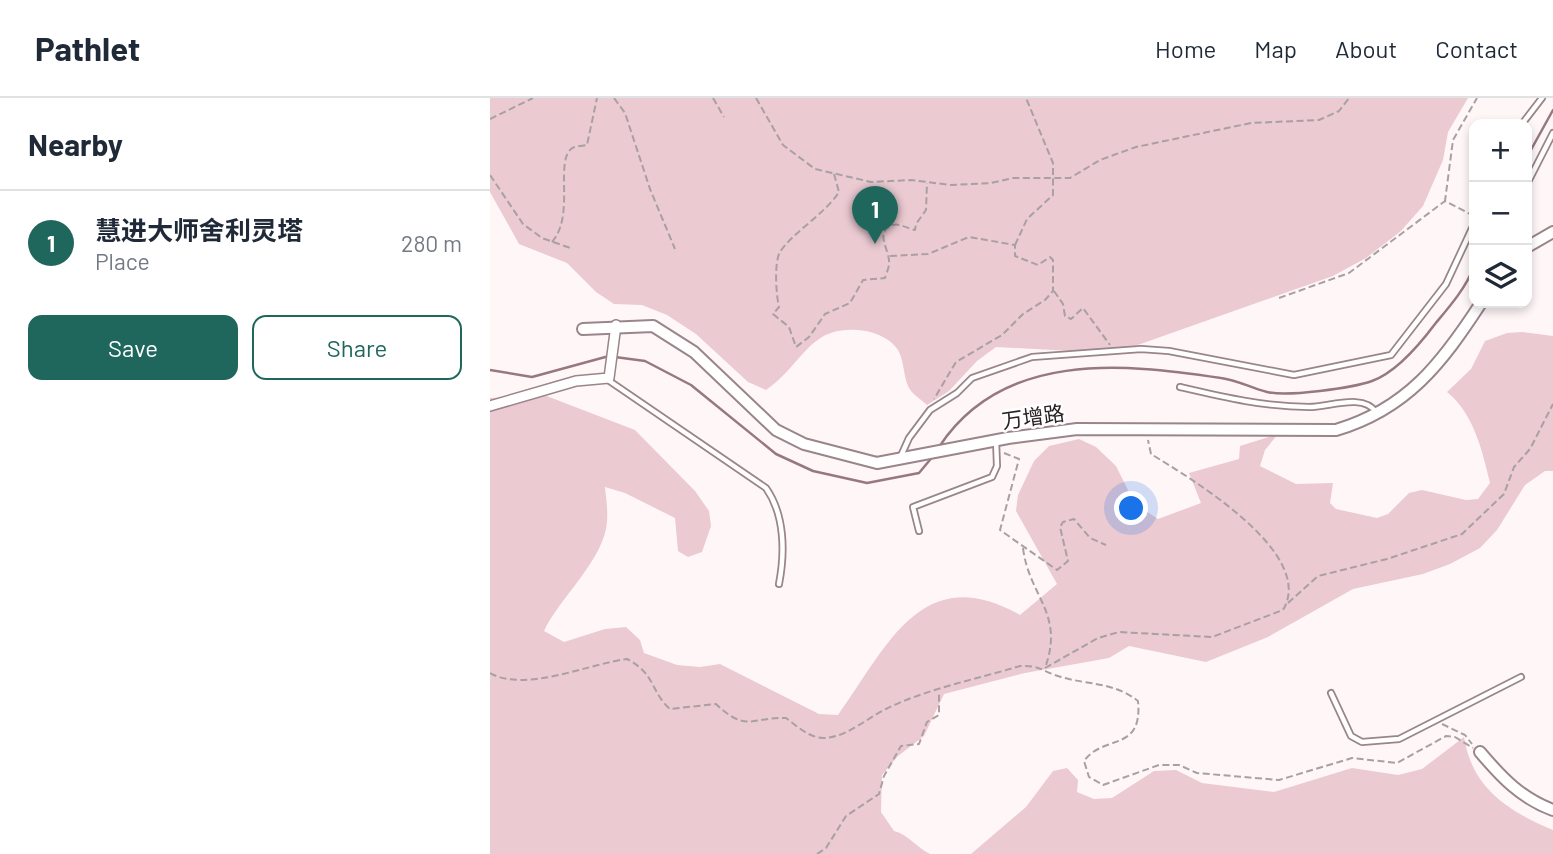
<!DOCTYPE html>
<html lang="en">
<head>
<meta charset="utf-8">
<style>
  body { margin:0; font-family:Barlow,"Noto Sans SC",sans-serif; background:#f6f6f7; color:#1f2937 }
  .controls { position:absolute; right:21px; top:21px; display:grid; overflow:hidden; border-radius:14px; box-shadow:0 4px 10px #0003 }
  .controls button { width:63px; height:63px; display:grid; place-items:center; padding:0; border:0; border-bottom:2px solid #e0e1e3; background:#fff; color:#1f2937; font:35px sans-serif }
  .you { position:absolute; left:642px; top:411px; width:24px; height:24px; margin:-18px; border:5px solid #fff; border-radius:50%; background:#1a73e8; box-shadow:0 0 0 10px #1a73e833 }
  .badge { display:grid; place-items:center; width:46px; height:46px; border-radius:50%; background:#1f675d; color:#fff; font-size:23px; font-weight:700 }
  .pin { position:absolute; translate:-50% -58px; filter:drop-shadow(0 2px 4px #0008) }
  .pin::after { content:''; position:absolute; top:37px; width:24px; height:21px; background:inherit; clip-path:polygon(0 0,100% 0,50% 100%) }
  .list { margin:0; padding:0; list-style:none }
  h2 { display:flex; justify-content:space-between; align-items:center; height:91px; margin:0; padding:0 28px; font-size:30px }
  h2 small { font-size:23px; font-weight:400; color:#747a83 }
  .list li { display:grid; grid-template-columns:46px 1fr auto; gap:21px; align-items:center; box-sizing:border-box; height:105px; padding:0 28px; border-top:2px solid #e0e1e3 }
  .list b { display:block; font-size:26px; white-space:nowrap }
  .list p { margin:0; font-size:23px; white-space:nowrap; color:#747a83 }
  .list em { font-size:23px; font-style:normal; color:#747a83 }
  .actions { display:flex; gap:14px; padding:21px 28px }
  .actions a { flex:1; padding:16px 0; border:2px solid #1f675d; border-radius:14px; text-align:center; font-size:24px; color:#1f675d }
  .actions .main { background:#1f675d; color:#fff }
  .icon { flex:none; width:38px; height:38px; fill:none; stroke:currentColor; stroke-width:2; stroke-linecap:round; stroke-linejoin:round }
  .map { position:relative; flex:none; width:1063px; height:756px; overflow:hidden }
  header { display:flex; align-items:center; gap:42px; box-sizing:border-box; height:98px; padding:0 35px; background:#fff; border-bottom:2px solid #e0e1e3 }
  header strong { font-size:33px }
  nav { display:flex; gap:38px; margin-inline-start:auto; font-size:24px }
  main { display:flex }
  aside { flex:1; background:#fff }
  .map>svg:first-child { display:block }
  .green { fill:#ebcad2 }
  .lines { fill:none; stroke-linecap:round; stroke-linejoin:round }
  .stream { stroke:#977880; stroke-width:2.5 }
  .service-casing { stroke:#99858a; stroke-width:8 }
  .minor-casing { stroke:#99858a; stroke-width:12 }
  .tertiary-casing { stroke:#99858a; stroke-width:14 }
  .path { stroke:#a8a0a2; stroke-width:2; stroke-dasharray:7 3.5; stroke-linecap:butt }
  .service { stroke:#fff; stroke-width:4.5 }
  .minor { stroke:#fff; stroke-width:9 }
  .tertiary { stroke:#fff; stroke-width:10 }
  .labels { text-anchor:middle; dominant-baseline:central; stroke-width:5; stroke-linejoin:round; paint-order:stroke }
  .street-label { font-size:21px; fill:#292123; stroke:#fff }
</style>
</head>
<body>
<header>
<strong>Pathlet</strong>
<nav><a>Home</a><a>Map</a><a>About</a><a>Contact</a></nav>
</header>
<main>
<aside>
<h2>Nearby<small></small></h2>
<ul class="list">
<li><span class="badge">1</span><div><b>慧进大师舍利灵塔</b><p>Place</p></div><em>280 m</em></li>
</ul>
<div class="actions"><a class="main">Save</a><a>Share</a></div>
</aside>
<div class="map">
<svg width="1063" height="756" viewBox="0 0 1063 756">
  <rect width="100%" height="100%" fill="#fff6f8"/>
  <g class="green">
    <path d="M0,0H978L958,34L953,62L933,108L911,133L876,160L843,178L642,249L601,254L506,249L487,263L459,293L437,307C432,302 425,298 421,293C413,283 415,264 408,252C402,242 387,235 376,233C319,224 316,264 276,292L258,284L206,236L177,217L152,207L124,206L106,194L77,165L29,146L0,94Z"/>
    <path d="M1032,234L1063,238V373H1055L1035,387L1007,432L990,450L960,466L933,476L863,491L778,539L716,564L639,548L619,560L535,575L454,596L434,638L408,658L392,677L391,714L404,733C419,737 426,749 440,756H0V300L54,297L145,332L205,393L219,413L221,428L212,454L198,459L188,453L185,420L135,395L115,389C116,400 118,412 117,423C115,461 70,499 54,533L74,544L115,531L136,529L150,542L154,555L187,567L210,569L230,566L329,616L348,617C397,549 432,461 530,517L567,486L526,413L528,397L544,363L559,348L589,341L606,349L626,368L645,406L668,421L711,405L699,375L749,361L750,348L788,336L775,352L770,368L806,386L843,385L840,405L846,411L887,420L898,416L919,395L932,392L976,402L988,401L1000,385C992,352 984,316 957,294L981,271L995,243L1017,235Z"/>
    <path d="M974,639C982,690 1018,713 1063,732V756H481L536,709L563,673L577,670L588,682L587,694L604,701L622,700L664,673L686,672L712,685L784,694L862,670L908,677L932,671Z"/>
  </g>
  <g class="lines">
    <g class="stream">
      <path d="M1037,59L1063,12"/>
      <path d="M125,259L155,263L201,287L286,356L323,373L377,385L429,375L444,357"/>
      <path d="M0,272L42,279L119,258"/>
      <path d="M449,349C512,253 631,265 731,280C747,282 761,290 777,294C798,299 862,290 882,283C907,274 930,246 945,226C960,208 975,191 984,169"/>
    </g>
    <g class="service-casing">
      <g id="service">
        <path d="M1032,26L1052,0"/>
        <path d="M1037,86L1063,35"/>
        <path d="M118,282L276,390C295,417 295,455 289,486"/>
        <path d="M690,289C733,299 775,309 819,309C839,309 873,295 886,314"/>
        <path d="M410,360L419,340L440,312L467,295L482,280L542,259L651,251L679,253L804,277L901,257L956,186L984,126"/>
        <path d="M429,433L423,409L502,379L507,368L506,342"/>
        <path d="M841,595L861,638L872,644L909,641L1031,579"/>
      </g>
    </g>
    <g class="minor-casing">
      <path id="minor" d="M0,308L86,283L119,280L126,227"/>
    </g>
    <g class="tertiary-casing">
      <g id="tertiary">
        <path d="M1037,149L1063,134"/>
        <path d="M93,231L163,228L204,254L286,332L314,346L387,365L518,340L587,331L846,332C917,311 952,265 991,205"/>
        <path d="M990,654C1012,680 1031,700 1063,712"/>
      </g>
    </g>
    <g class="path">
      <path d="M124,0L135,15L160,91L185,151"/>
      <path d="M223,0L234,19"/>
      <path d="M266,0L293,47L325,71L381,84L421,82L461,87L501,85L523,80H580L610,62L646,49L761,25L829,22L849,13L859,0"/>
      <path d="M0,21L43,0"/>
      <path d="M344,76L349,94C335,116 302,135 290,154C284,164 286,197 289,209L283,216L299,229L306,249L319,239L335,216L360,205L373,182L395,180C396,176 400,168 399,163C399,152 384,132 403,127C410,125 418,131 425,132L426,126L436,112L437,85"/>
      <path d="M0,77L33,126L52,140L83,151"/>
      <path d="M984,118L955,103L963,42L987,0"/>
      <path d="M62,144C85,118 65,65 81,51C84,48 92,48 97,47L107,0"/>
      <path d="M525,147L537,121L563,97V65L536,0"/>
      <path d="M400,158L438,156L479,139L525,147V158L548,167L560,159L563,162V193L555,202L533,216L512,237L466,264L444,301"/>
      <path d="M564,193L573,206L575,218L581,221L593,210L620,247"/>
      <path d="M789,200L859,175L955,103"/>
      <path d="M514,355L529,361L510,432L567,472L578,463L570,429L573,424L584,421L600,440L616,447"/>
      <path d="M533,450C539,499 575,515 555,570"/>
      <path d="M798,505L828,478L897,461L972,436L1014,396L1024,369L1040,351L1063,306"/>
      <path d="M555,570L608,540L629,534L722,539L793,512C827,455 700,380 661,356L658,342"/>
      <path d="M0,575C35,595 98,566 137,561C166,576 161,595 180,611L226,606C257,635 260,619 296,620C308,629 318,639 333,640C356,640 377,620 396,611C436,591 487,581 530,568C551,567 553,574 571,579C598,587 624,584 648,603C653,655 613,636 594,663L599,679L613,687L669,667H689L707,675L789,682L862,660L907,665L956,638L965,639L983,650"/>
      <path d="M952,626L975,637L982,646"/>
      <path d="M327,756L336,750L356,718L389,696L394,678L411,648L429,646L437,624L449,617V595"/>
    </g>
    <use href="#service" class="service"/>
    <use href="#minor" class="minor"/>
    <use href="#tertiary" class="tertiary"/>
  </g>
  <g class="labels">
    <g class="street-label">
      <text transform="translate(543 318) rotate(-8)">万增路</text>
    </g>
  </g>
</svg>
<div class="controls">
<button>+</button>
<button>−</button>
<button><svg class="icon" aria-label="layers" viewBox="0 0 24 24"><path d="M12 4l9 5-9 5-9-5zM3 14l9 5 9-5"/></svg></button>
</div>
<div class="you"></div>
<div class="pin badge" style="left:385px;top:146px">1</div>
</div>
</main>
</body>
</html>
